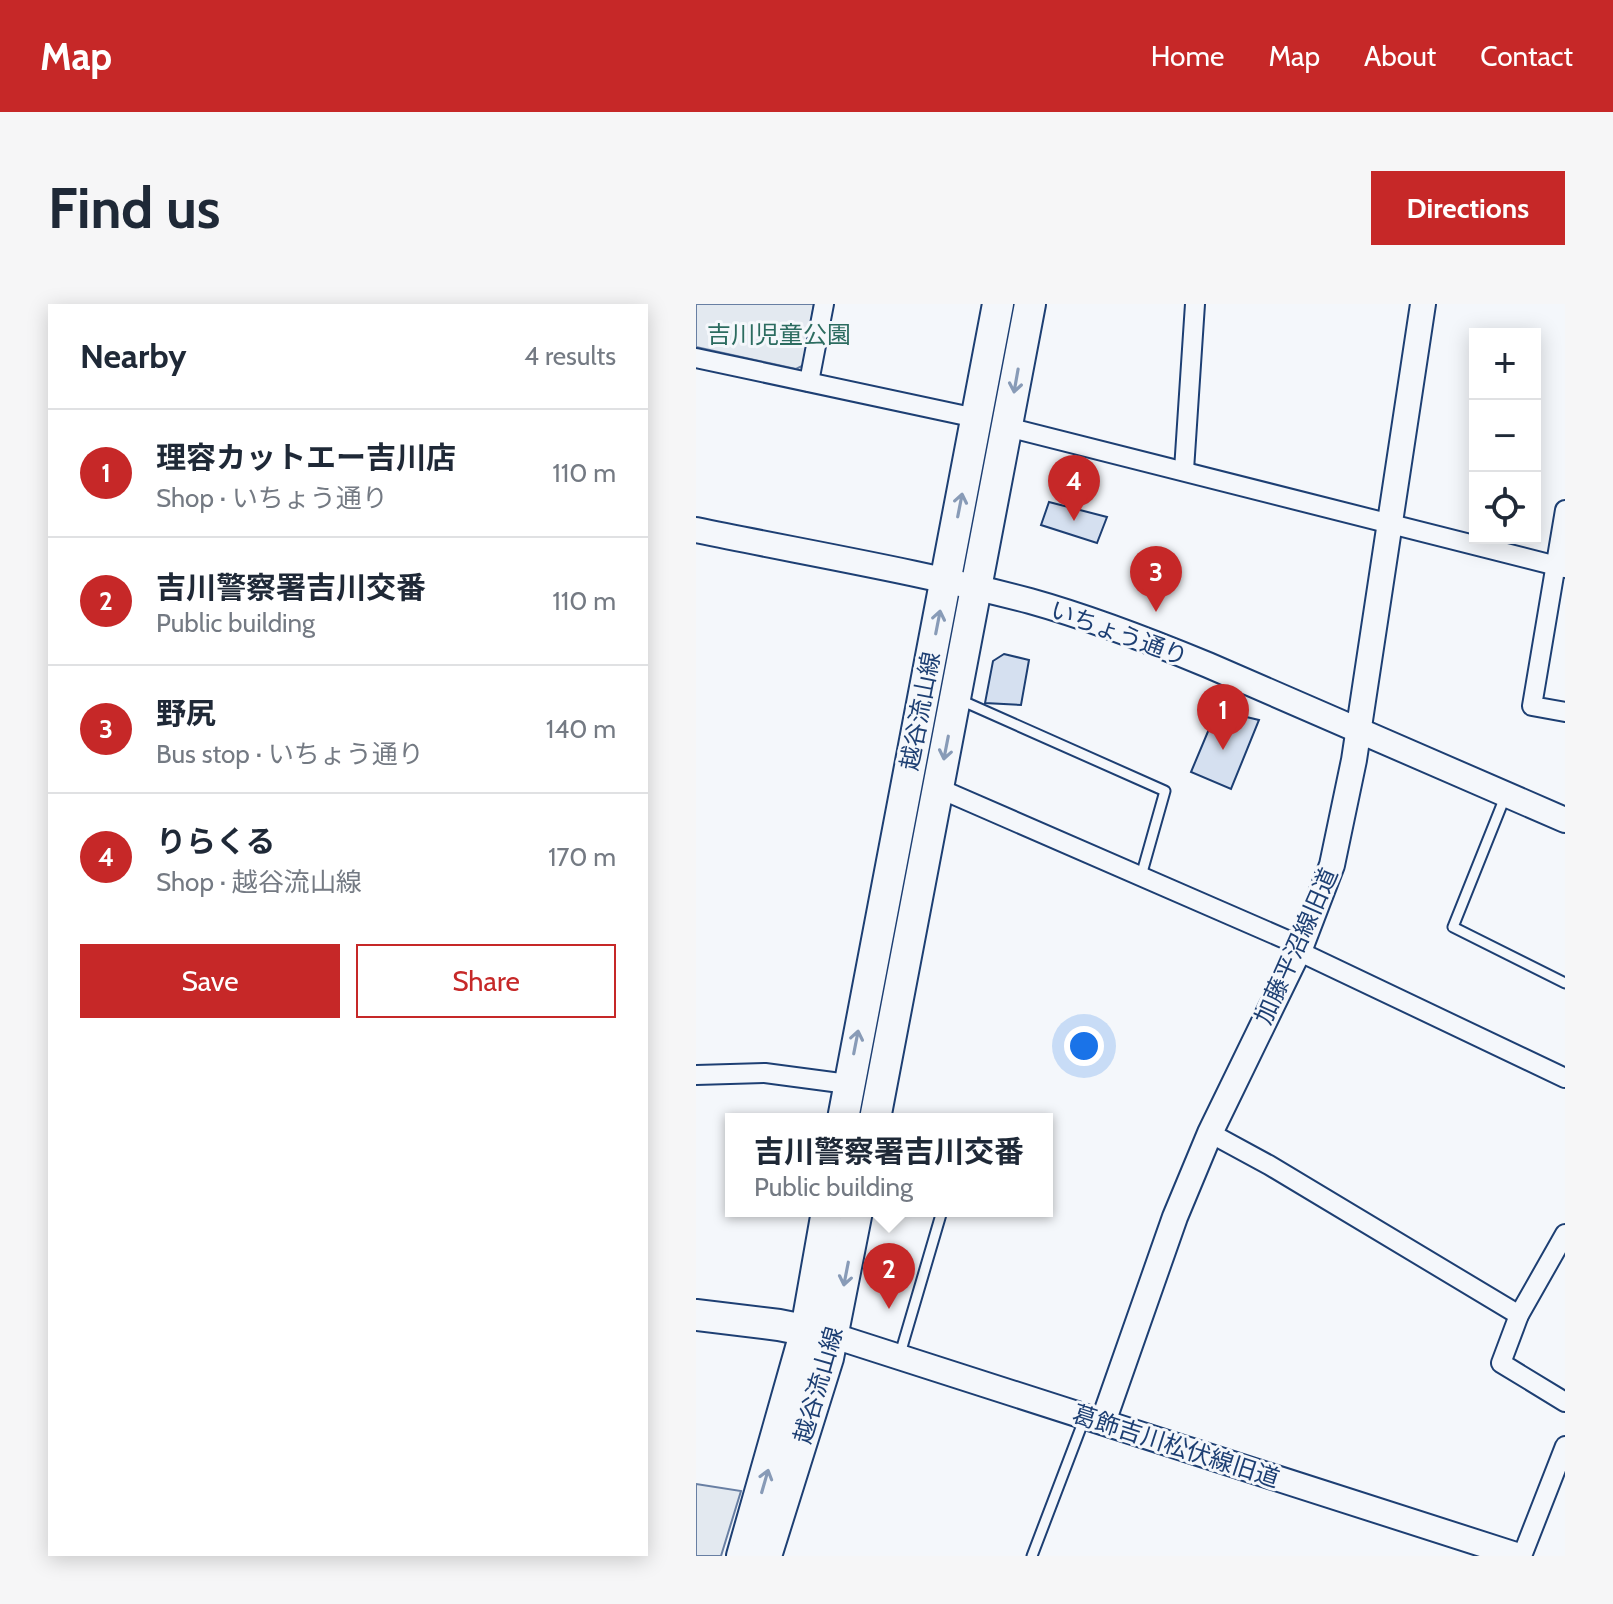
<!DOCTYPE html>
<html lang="en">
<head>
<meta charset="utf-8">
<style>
  body { margin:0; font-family:Cabin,"Noto Sans JP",sans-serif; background:#f6f6f7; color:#1f2937 }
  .controls { position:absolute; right:24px; top:24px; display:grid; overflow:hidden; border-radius:0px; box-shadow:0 4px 20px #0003 }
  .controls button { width:72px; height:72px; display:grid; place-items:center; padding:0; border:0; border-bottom:2px solid #e0e1e3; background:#fff; color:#1f2937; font:40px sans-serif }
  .you { position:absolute; left:388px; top:742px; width:28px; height:28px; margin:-20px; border:6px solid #fff; border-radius:50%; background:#1a73e8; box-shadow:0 0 0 12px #1a73e833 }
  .badge { display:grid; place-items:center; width:52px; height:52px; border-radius:50%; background:#c62828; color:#fff; font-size:26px; font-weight:700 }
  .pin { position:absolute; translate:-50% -66px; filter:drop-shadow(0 2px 4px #0008) }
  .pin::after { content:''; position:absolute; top:42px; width:28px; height:24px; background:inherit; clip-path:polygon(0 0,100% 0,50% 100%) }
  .popup { position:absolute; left:29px; top:809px; width:328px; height:104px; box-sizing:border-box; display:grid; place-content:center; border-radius:0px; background:#fff; filter:drop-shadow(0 2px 6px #0005); font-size:26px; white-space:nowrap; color:#747a83 }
  .popup b { font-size:30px; color:#1f2937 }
  .popup::after { content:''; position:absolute; left:50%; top:100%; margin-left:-16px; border:16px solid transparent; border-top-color:#fff }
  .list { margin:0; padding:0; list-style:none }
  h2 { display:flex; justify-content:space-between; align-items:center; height:104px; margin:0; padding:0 32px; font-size:34px }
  h2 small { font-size:26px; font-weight:400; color:#747a83 }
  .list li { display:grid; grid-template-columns:52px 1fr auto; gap:24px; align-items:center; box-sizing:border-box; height:128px; padding:0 32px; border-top:2px solid #e0e1e3 }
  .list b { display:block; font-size:30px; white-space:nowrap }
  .list p { margin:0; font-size:26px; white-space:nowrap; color:#747a83 }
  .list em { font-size:26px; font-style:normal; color:#747a83 }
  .actions { display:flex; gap:16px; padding:24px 32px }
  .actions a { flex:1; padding:18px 0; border:2px solid #c62828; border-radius:0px; text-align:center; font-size:28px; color:#c62828 }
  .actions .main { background:#c62828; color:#fff }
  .icon { flex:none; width:44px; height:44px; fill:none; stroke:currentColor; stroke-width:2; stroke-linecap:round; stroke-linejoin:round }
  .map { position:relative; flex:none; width:869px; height:1252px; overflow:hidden; border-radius:0px }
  header { display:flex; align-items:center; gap:48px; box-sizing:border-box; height:112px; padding:0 40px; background:#c62828; color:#fff }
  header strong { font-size:38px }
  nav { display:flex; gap:44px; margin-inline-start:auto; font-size:28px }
  .intro { display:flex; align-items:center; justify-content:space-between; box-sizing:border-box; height:192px; padding:0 48px }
  h1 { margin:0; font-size:56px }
  .button { padding:20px 36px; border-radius:0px; background:#c62828; color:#fff; font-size:28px; font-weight:700 }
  main { display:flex; gap:48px; padding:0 48px }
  aside { flex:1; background:#fff; border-radius:0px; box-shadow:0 4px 20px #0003 }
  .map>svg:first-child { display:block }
  .green { fill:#e3e9f0; stroke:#687fa3; stroke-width:2 }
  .building { fill:#d5e0f0; stroke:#1d3f73; stroke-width:2 }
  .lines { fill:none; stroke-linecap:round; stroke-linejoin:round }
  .service-casing { stroke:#1d3f73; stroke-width:13 }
  .minor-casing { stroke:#1d3f73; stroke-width:22 }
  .tertiary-casing { stroke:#1d3f73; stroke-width:28 }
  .primary-casing { stroke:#1d3f73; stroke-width:34 }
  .service { stroke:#f4f7fb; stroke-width:9 }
  .minor { stroke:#f4f7fb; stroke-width:18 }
  .tertiary { stroke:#f4f7fb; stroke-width:24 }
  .primary { stroke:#f4f7fb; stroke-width:30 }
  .oneway { stroke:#889bb7 }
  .labels { text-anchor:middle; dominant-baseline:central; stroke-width:6; stroke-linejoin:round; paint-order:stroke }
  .park-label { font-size:24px; fill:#2c6c60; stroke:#f4f7fb }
  .street-label { font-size:24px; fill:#1d3f73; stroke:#f4f7fb }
</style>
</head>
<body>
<header>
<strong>Map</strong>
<nav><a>Home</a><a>Map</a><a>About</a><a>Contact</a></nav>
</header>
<div class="intro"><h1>Find us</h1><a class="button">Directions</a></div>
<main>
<aside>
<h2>Nearby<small>4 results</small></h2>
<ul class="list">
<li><span class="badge">1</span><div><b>理容カットエー吉川店</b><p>Shop · いちょう通り</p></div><em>110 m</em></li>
<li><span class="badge">2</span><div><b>吉川警察署吉川交番</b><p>Public building</p></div><em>110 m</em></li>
<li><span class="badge">3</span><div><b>野尻</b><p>Bus stop · いちょう通り</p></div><em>140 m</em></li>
<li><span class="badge">4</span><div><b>りらくる</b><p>Shop · 越谷流山線</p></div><em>170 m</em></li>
</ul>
<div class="actions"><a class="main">Save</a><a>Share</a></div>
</aside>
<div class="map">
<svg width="869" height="1252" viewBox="0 0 869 1252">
  <rect width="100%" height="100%" fill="#f4f7fb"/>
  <g class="green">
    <path d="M0,0H118L108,61L100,65L0,43Z"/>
    <path d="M0,1180L45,1187L25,1252H0Z"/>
  </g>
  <g class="building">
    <path d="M353,198L411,213L401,239L345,221Z"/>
    <path d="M308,350L333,356L325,401L289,399L297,357Z"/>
    <path d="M521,406L563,416L535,485L495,468Z"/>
  </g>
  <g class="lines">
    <g class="service-casing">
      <g id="service">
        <path d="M262,395L469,487L445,572"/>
        <path d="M809,493L757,623L869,679"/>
        <path d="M204,1050L246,907"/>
        <path d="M336,1252L389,1113"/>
      </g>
    </g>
    <g class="minor-casing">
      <g id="minor">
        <path d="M0,54L280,114"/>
        <path d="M113,78L128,0"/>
        <path d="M311,123L869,264"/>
        <path d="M488,166L499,0"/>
        <path d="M869,206L836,402L869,408"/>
        <path d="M242,484L605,642"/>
        <path d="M602,647L869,774"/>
        <path d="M0,771L69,769L152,780"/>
        <path d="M514,829L573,861L823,1011"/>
        <path d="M869,930L823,1011L805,1059L869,1098"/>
        <path d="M826,1252L869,1142"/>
      </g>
    </g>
    <g class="tertiary-casing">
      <g id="tertiary">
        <path d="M0,226C111,249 225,268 334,297C395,314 454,337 512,361L869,516"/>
        <path d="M138,1032L823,1252"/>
        <path d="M407,1118L479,913L514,829L605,642L636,561L658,456L727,0"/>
      </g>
    </g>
    <g class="primary-casing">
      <g id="primary">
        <path d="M147,815L302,0"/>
        <path d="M179,815L334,0"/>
        <path d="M0,1011L83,1021L128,1030"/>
        <path d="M46,1252L110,1026L131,907"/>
        <path d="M70,1252L132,1054L161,907"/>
      </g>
    </g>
    <use href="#service" class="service"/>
    <use href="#minor" class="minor"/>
    <use href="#tertiary" class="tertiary"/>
    <use href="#primary" class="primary"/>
  </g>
  <defs><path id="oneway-shaft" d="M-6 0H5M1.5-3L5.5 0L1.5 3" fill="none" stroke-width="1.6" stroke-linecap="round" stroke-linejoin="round" transform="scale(2)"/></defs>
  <g class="oneway">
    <use href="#oneway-shaft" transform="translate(320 77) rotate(100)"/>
    <use href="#oneway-shaft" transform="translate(264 201) rotate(-79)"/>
    <use href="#oneway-shaft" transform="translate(242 318) rotate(-79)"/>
    <use href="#oneway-shaft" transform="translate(250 444) rotate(101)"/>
    <use href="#oneway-shaft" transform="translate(160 738) rotate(-79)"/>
    <use href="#oneway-shaft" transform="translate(150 970) rotate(101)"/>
    <use href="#oneway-shaft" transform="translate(69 1177) rotate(-74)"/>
  </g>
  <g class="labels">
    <g class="park-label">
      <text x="83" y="30">吉川児童公園</text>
    </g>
    <g class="street-label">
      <text transform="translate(423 329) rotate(20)">いちょう通り</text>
      <text transform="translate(224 407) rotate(-79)">越谷流山線</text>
      <text transform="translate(600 642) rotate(-66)">加藤平沼線旧道</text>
      <text transform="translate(122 1081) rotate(-74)">越谷流山線</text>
      <text transform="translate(480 1142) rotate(18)">葛飾吉川松伏線旧道</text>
    </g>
  </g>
</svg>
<div class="controls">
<button>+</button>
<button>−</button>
<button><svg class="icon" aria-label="locate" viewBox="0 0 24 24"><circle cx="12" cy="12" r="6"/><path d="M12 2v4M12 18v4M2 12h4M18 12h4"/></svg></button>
</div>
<div class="you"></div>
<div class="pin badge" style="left:527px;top:446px">1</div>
<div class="pin badge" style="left:193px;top:1005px">2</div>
<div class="popup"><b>吉川警察署吉川交番</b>Public building</div>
<div class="pin badge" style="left:460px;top:308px">3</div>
<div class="pin badge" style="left:378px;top:217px">4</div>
</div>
</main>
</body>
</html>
